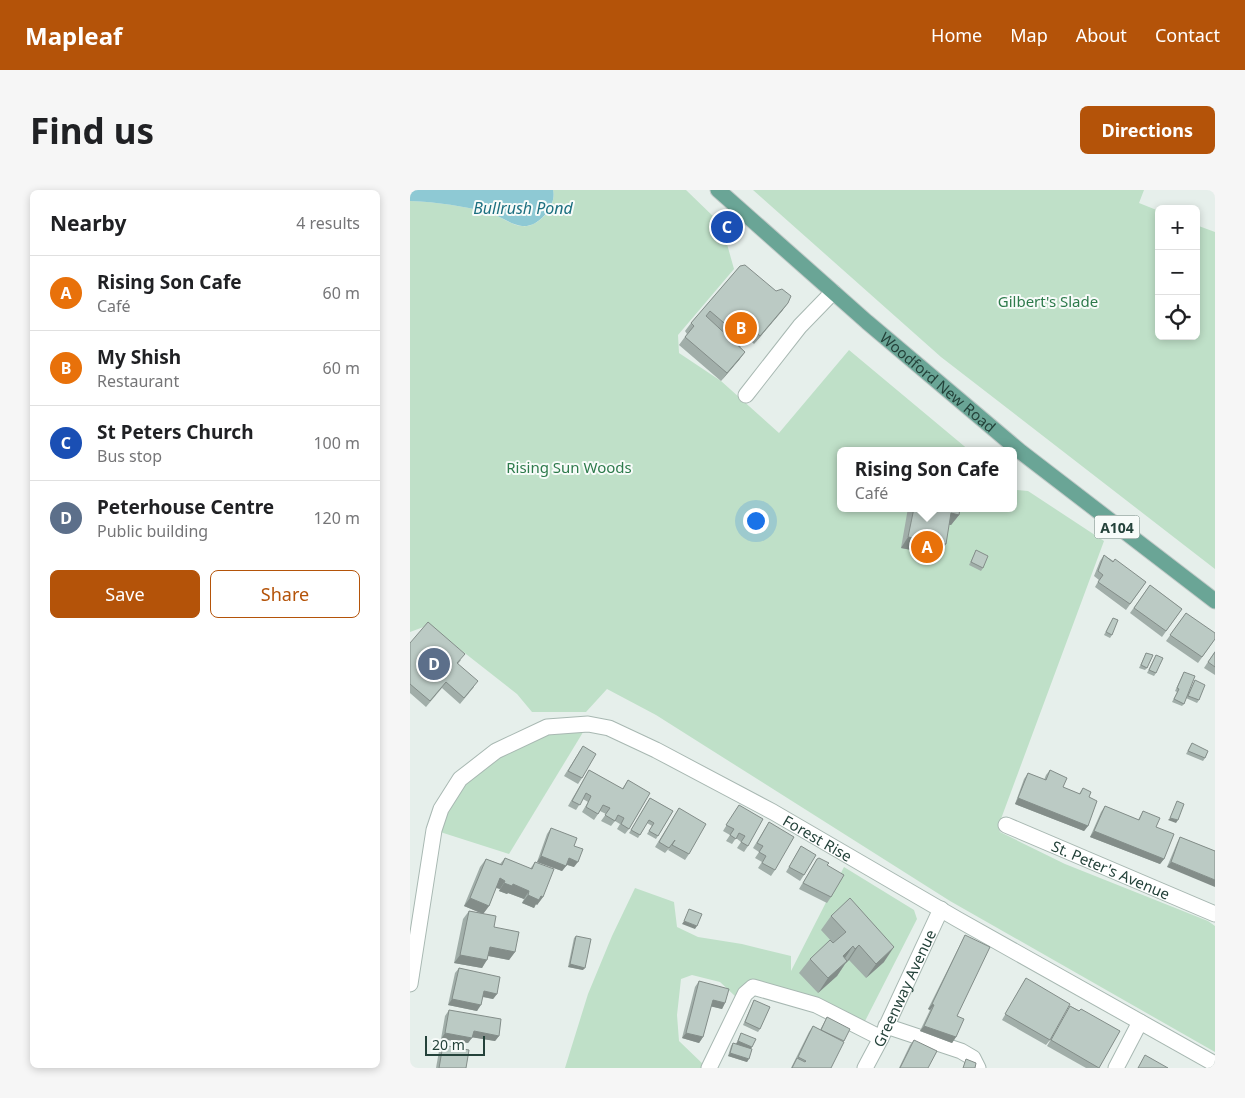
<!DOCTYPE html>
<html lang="en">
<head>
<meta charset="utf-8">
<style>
  body { margin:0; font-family:"Noto Sans",sans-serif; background:#f6f6f6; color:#202124 }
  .controls { position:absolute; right:15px; top:15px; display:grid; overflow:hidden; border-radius:8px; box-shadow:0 2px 8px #0003 }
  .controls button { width:45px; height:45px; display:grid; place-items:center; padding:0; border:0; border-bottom:1px solid #e0e0e0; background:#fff; color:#202124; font:25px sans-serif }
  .scale { position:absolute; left:15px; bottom:12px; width:60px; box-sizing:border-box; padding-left:5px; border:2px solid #24423a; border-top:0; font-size:14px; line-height:18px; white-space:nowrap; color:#24423a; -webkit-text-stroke:4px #f7fbf9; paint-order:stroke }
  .you { position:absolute; left:345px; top:330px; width:18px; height:18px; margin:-12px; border:4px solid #fff; border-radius:50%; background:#1a73e8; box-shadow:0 0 0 8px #1a73e833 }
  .badge { display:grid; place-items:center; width:32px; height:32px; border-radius:50%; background:#b45309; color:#fff; font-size:16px; font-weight:700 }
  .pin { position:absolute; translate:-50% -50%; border:2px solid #fff; box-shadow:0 1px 5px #0006 }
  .popup { position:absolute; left:427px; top:257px; width:180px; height:65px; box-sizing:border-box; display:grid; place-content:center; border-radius:8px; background:#fff; filter:drop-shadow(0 1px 4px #0005); font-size:16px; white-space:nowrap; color:#757577 }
  .popup b { font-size:19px; color:#202124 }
  .popup::after { content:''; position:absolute; left:50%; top:100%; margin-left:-10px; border:10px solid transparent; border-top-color:#fff }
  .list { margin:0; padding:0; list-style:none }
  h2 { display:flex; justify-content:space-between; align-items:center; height:65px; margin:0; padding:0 20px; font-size:21px }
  h2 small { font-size:16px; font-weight:400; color:#757577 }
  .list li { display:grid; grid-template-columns:32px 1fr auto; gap:15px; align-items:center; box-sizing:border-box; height:75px; padding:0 20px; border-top:1px solid #e0e0e0 }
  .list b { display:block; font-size:19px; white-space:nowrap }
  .list p { margin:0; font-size:16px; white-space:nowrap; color:#757577 }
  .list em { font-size:16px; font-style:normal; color:#757577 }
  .actions { display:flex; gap:10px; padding:15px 20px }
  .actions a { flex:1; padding:11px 0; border:1px solid #b45309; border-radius:8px; text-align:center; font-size:18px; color:#b45309 }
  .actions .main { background:#b45309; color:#fff }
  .icon { flex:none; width:28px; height:28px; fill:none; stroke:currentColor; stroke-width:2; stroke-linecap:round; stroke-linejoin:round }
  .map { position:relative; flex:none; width:805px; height:878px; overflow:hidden; border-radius:8px }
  header { display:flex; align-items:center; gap:30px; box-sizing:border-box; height:70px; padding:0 25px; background:#b45309; color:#fff }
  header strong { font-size:24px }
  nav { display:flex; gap:28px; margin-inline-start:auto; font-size:18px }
  .intro { display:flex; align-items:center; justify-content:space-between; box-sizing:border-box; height:120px; padding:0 30px }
  h1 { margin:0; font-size:35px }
  .button { padding:12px 22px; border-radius:8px; background:#b45309; color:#fff; font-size:18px; font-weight:700 }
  main { display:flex; gap:30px; padding:0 30px }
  aside { flex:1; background:#fff; border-radius:8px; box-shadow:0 2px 8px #0003 }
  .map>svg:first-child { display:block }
  .green { fill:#bfe0c8 }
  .water { fill:#8ec9d4 }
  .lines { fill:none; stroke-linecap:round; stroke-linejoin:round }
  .minor-casing { stroke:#a8b8b2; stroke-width:17 }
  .major-casing { stroke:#c2cac8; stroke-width:17 }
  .minor { stroke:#fff; stroke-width:15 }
  .major { stroke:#6aa596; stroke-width:15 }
  .wall { fill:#a1aea9 }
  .shaded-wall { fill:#838d89 }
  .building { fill:#bbcac4; stroke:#838d89 }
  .labels { text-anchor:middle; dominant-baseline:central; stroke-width:4; stroke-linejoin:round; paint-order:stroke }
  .shield { fill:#f7fbf9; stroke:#637a73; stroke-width:1 }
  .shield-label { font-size:14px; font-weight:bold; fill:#24423a }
  .park-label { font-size:15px; fill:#2d7a4b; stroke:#f7fbf9 }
  .street-label { font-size:15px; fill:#24423a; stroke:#f7fbf9 }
  .water-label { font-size:16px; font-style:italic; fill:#1c6f80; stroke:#f7fbf9 }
</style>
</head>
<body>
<header>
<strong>Mapleaf</strong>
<nav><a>Home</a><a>Map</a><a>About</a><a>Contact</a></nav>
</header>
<div class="intro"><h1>Find us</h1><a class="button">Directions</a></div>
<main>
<aside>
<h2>Nearby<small>4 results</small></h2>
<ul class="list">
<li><span class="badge" style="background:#e8710a">A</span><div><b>Rising Son Cafe</b><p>Café</p></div><em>60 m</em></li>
<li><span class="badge" style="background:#e8710a">B</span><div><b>My Shish</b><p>Restaurant</p></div><em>60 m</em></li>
<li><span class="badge" style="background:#1a4fb4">C</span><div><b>St Peters Church</b><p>Bus stop</p></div><em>100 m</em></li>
<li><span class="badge" style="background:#5c6f8a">D</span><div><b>Peterhouse Centre</b><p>Public building</p></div><em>120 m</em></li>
</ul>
<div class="actions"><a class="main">Save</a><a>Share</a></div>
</aside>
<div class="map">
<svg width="805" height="878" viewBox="0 0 805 878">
  <rect width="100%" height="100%" fill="#e6efeb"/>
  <g class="green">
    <path d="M143,0H276L307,30L317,54L324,79L268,145L269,163L311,191L369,243L439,160L560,261H431V318H603V297L607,300L618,301L694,351L588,637L590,642L655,674L798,731L805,736V862L540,711L246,525L197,499L176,522H122L107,504L19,435L0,442V11C27,12 54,16 80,23C91,26 100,35 112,36C129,38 147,16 143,0Z"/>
    <path d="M343,0H734L729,13L749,21V146H786V35L805,42V379L531,167Z"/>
    <path d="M178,534L99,664L24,640L50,589L137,537Z"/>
    <path d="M434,677L504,720L507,729L452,837L342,795L325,806L310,792L282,785L271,789L267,825L269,851L295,876V878H155L178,804L202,746L225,698L264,712L267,737L288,747L332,754L381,766V781Z"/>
  </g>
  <path class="water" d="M0,0H143C147,15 129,38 112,36C101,35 91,26 80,23C54,16 27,12 0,11Z"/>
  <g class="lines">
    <g class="minor-casing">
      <g id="minor">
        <path d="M336,205L390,136L423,102"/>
        <path id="s1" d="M596,635L805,724"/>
        <path id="s2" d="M0,794L24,640L31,619L50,589L86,561L137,537L178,534L199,538L246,560L363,622L547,729L805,874"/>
        <path d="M476,836L551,861L563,868L568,878"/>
        <path d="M299,878L335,804L343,797L406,815L471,848"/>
        <path id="s3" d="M455,878L471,848L531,719"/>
        <path d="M706,878L730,832"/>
      </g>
    </g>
    <g class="major-casing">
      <g id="major">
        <path id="s4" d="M308,0L457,132L611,262L805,411"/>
      </g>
    </g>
    <use href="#minor" class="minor"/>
    <use href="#major" class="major"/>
  </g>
  <g class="wall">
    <path d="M330,76L378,113L372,121L344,154L338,148L329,157L335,162L329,170L311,191L269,155L277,144L275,141L281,133Z"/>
    <path d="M498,318H550L549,325L541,335H539L528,365L491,358Z"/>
    <path d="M566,360L573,378L571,381L559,375Z"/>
    <path d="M694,365L736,392L716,420L685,397L689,390L684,386L690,371Z"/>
    <path d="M740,395L772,419L752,447L720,423Z"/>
    <path d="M776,423L805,449L788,473L756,451Z"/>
    <path d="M703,428L702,445L700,448L694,445Z"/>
    <path d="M0,453L51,470L48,474L64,497L50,514L32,498L16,517L0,503Z"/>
    <path d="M805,461V485L794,478Z"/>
    <path d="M736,463L737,478L735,480L729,478Z"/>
    <path d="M746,465V483L744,486L737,483Z"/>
    <path d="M774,482V514L772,516L762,512L767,502L765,501Z"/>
    <path d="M785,490L789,510L787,513L776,508Z"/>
    <path d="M782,553L795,568L793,571L776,564Z"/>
    <path d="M173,556L172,588L168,594L154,586Z"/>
    <path d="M179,580L212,599L218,590L219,639L215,644L207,639L210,634L205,631L201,636L191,631L196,624L190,621L184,630L172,622L178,612L173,609L166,620L158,616Z"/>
    <path d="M640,580L653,597L669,604L673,598L679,607L678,636L674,641L605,614L614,589L618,583L634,590L636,585Z"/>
    <path d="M240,608L263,621L246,649L237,644L242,636L237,633L228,648L219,643Z"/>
    <path d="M329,615L338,656L334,662L327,658L331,652L326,648L322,654L316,651L320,645L313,641Z"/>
    <path d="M695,616L728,630L733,621L746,637L754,669L750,674L680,647L691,622Z"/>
    <path d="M269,618L279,664L275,670L258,660L261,656L255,663L245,657Z"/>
    <path d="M359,632L365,680L361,686L348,678L352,672L345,668L349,662L343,658Z"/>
    <path d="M141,638L164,656V677L157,675L152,681L127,672L137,644Z"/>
    <path d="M770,647L805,661L757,677L767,653Z"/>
    <path d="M391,656L394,685L390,691L376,682Z"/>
    <path d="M95,668L120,679L125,672L133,707L127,715L126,714L124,718L112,713L114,709L98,703L97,704L89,701L90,699L86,698L79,716L73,724L105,762L99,770L78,766L72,778L44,773L53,729L59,721L71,723L54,716L70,677L76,669L90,674Z"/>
    <path d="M407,669L417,675L421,707L417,713L389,699Z"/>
    <path d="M421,726L474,772L456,788L439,770L435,774L427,786L408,803L389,783L400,769L423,753L411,740Z"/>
    <path d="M555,745L547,826L546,847L542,853L510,841L520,820L518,819Z"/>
    <path d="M166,746L173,780L158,777L164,748Z"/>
    <path d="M49,778L87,804L83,809L72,807L67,821L38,815L45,783Z"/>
    <path d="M616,788L640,850L636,855L592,830Z"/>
    <path d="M289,791L315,813L312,819L301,816L293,847L289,853L272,848L285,797Z"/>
    <path d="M344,810L350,839L348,842L333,835Z"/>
    <path d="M660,816L710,841L688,878H676L637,856Z"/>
    <path d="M39,820L89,846L85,851L62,847L58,853L31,849L35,826Z"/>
    <path d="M417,827L421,878H381L399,842L403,836L410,840Z"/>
    <path d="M331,843L341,859L337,872L318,866L321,856L323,853L326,854Z"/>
    <path d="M504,850L518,878H489L500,855Z"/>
    <path d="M33,855L56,878H26L29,861Z"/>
  </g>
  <g class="shaded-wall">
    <path d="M378,113L372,121L344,154L350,146Z"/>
    <path d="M343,140L338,148L328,159L334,150Z"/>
    <path d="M335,162L329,170L311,191L317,183Z"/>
    <path d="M541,323L549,325L541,335L534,334Z"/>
    <path d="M498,347L536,354L528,365L491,358Z"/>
    <path d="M608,608L678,636L674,641L605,614Z"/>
    <path d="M760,628L768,630L766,633L758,630Z"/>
    <path d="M684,641L754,669L750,674L680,647Z"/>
    <path d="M131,666L156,676L152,681L127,672Z"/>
    <path d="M159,668L168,672L164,677L155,674Z"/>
    <path d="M761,672L805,690V697L757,677Z"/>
    <path d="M90,688L95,691L90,699L84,697Z"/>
    <path d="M94,693L103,694L119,701L114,709L98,703L97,704L89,701Z"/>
    <path d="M118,705L131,706L133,707L127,715L126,714L124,718L112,713Z"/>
    <path d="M60,708L79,716L73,724L54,716Z"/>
    <path d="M274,731L287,736L285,739L272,734Z"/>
    <path d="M449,755L439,770L435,774L445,759Z"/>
    <path d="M443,756L433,771V766Z"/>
    <path d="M80,757L105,762L99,770L74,765Z"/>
    <path d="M484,757L474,772L456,788L466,774Z"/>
    <path d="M50,765L77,770L72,778L44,773Z"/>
    <path d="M437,771L427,786L408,803L418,788Z"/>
    <path d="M160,774L175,778L173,780L158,777Z"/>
    <path d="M74,801L87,804L83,809L70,806Z"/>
    <path d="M42,809L71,815L67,821L38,815Z"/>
    <path d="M303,810L315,813L312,819L299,816Z"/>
    <path d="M522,814L524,815L520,820L518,819Z"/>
    <path d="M514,836L546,847L542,853L510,841Z"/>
    <path d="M64,841L89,846L85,851L60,847Z"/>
    <path d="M35,843L62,848L58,853L31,849Z"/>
    <path d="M276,843L293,847L289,853L272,848Z"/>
    <path d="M328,851L342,857L340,860L326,854Z"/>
    <path d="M320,863L339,869L337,872L318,866Z"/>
  </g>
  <g class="building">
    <path d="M335,75L366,101L372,99L381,106L378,113L350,146L343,140L334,150L300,121L296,126L335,162L317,183L275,147L284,136L281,133L330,76Z"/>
    <path d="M504,318H550L549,325L541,323L536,354L498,347Z"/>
    <path d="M566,360L578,366L573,378L561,372Z"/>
    <path d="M694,365L703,372L705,369L736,392L720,414L688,392L693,385L688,381Z"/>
    <path d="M740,395L772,419L756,441L724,418Z"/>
    <path d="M776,423L805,443V449L792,467L760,445Z"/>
    <path d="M703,428L708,430L702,445L696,442Z"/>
    <path d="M18,432L55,464L47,473L68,491L54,508L36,492L20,511L0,494V453Z"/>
    <path d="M805,462V477L798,472Z"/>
    <path d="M736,463L743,465L737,478L731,475Z"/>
    <path d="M746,465L753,468L746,483L739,480Z"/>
    <path d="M774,482L785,486L774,514L764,509L769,499L767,498Z"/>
    <path d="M785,490L795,495L789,510L778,506Z"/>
    <path d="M782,553L798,561L795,568L778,561Z"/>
    <path d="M173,556L186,564L172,588L158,581Z"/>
    <path d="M179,580L213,599L218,590L240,603L219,639L211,634L214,628L208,625L205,631L195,625L200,618L193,615L188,624L176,617L181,606L176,603L170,615L162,611Z"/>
    <path d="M640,580L657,588L653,597L670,604L673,598L681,602L679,607L687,611L678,636L608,608L618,583L636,590Z"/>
    <path d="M240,608L263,621L248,646L239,641L244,633L239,630L230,645L221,640Z"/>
    <path d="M767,611L774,614L768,630L760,628Z"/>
    <path d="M329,615L353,629L338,656L331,652L335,646L329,643L326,649L320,645L324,639L316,635Z"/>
    <path d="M695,616L729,630L733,621L750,628L746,637L764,644L754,669L684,641Z"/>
    <path d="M269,618L296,634L279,664L262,655L265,650L259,658L249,652Z"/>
    <path d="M359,632L384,647L365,680L352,673L356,666L349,662L353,656L347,653Z"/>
    <path d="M141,638L167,648L164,656L173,659L168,672L159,668L156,676L131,666Z"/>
    <path d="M770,647L805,661V690L761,672Z"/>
    <path d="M391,656L406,665L394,685L379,677Z"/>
    <path d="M95,668L122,679L125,672L144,679L133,707L131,706L129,710L118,705L119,701L103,694L102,696L94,693L95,691L90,688L79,716L60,708L76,669L92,675Z"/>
    <path d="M409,668L419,673L417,675L434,685L421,707L393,693L407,669Z"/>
    <path d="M440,708L484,757L466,774L449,755L445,759L443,756L433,766L437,771L418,788L400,769L420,750L423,753L436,742L421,726Z"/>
    <path d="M279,719L292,724L287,736L274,731Z"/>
    <path d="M59,721L86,726L84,737L109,742L105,762L80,757L77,770L50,765Z"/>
    <path d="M555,745L580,757L547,826L554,829L546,847L514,836L524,815L522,814Z"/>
    <path d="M166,746L181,749L175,778L160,774Z"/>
    <path d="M49,778L90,787L87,804L74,801L71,815L42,809Z"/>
    <path d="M616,788L660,814L640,850L595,824Z"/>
    <path d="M289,791L319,799L315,813L303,810L293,847L276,843Z"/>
    <path d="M344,810L360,817L350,839L335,832Z"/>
    <path d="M660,816L669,821L671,819L710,841L689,878L641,850Z"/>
    <path d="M39,820L91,829L89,846L64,841L62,848L35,843Z"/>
    <path d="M417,827L440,839L434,851L411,840Z"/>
    <path d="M403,836L434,852L421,878H382L387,868L395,872L396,871L388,867Z"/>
    <path d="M331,843L346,849L342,857L328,851Z"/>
    <path d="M504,850L527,861L518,878H490Z"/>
    <path d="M323,853L342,859L339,869L320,863Z"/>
    <path d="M33,855L59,860L56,878H29Z"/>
    <path d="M735,865L758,878H728Z"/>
    <path d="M556,869L566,873L565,878H553Z"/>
  </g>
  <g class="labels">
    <rect class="shield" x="684.5" y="325.5" width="45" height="23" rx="4"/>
    <g class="shield-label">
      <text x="707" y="337">A104</text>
    </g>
    <g class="park-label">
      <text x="638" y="111">Gilbert's Slade</text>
      <text x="159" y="277">Rising Sun Woods</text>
    </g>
    <g class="street-label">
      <text stroke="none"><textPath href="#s4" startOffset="292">Woodford New Road</textPath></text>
      <text stroke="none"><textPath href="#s2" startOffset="614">Forest Rise</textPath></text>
      <text stroke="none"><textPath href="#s1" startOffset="114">St. Peter's Avenue</textPath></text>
      <text stroke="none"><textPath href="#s3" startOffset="89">Greenway Avenue</textPath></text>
    </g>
    <g class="water-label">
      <text x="113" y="18">Bullrush Pond</text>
    </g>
  </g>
</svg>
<div class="controls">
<button>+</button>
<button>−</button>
<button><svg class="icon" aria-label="locate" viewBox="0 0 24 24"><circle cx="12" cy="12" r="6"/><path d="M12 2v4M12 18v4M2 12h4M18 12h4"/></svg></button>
</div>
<div class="scale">20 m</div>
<div class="you"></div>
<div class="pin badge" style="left:517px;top:357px;background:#e8710a">A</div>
<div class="popup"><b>Rising Son Cafe</b>Café</div>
<div class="pin badge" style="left:331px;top:138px;background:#e8710a">B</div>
<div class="pin badge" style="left:317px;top:37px;background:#1a4fb4">C</div>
<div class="pin badge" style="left:24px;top:474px;background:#5c6f8a">D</div>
</div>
</main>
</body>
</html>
